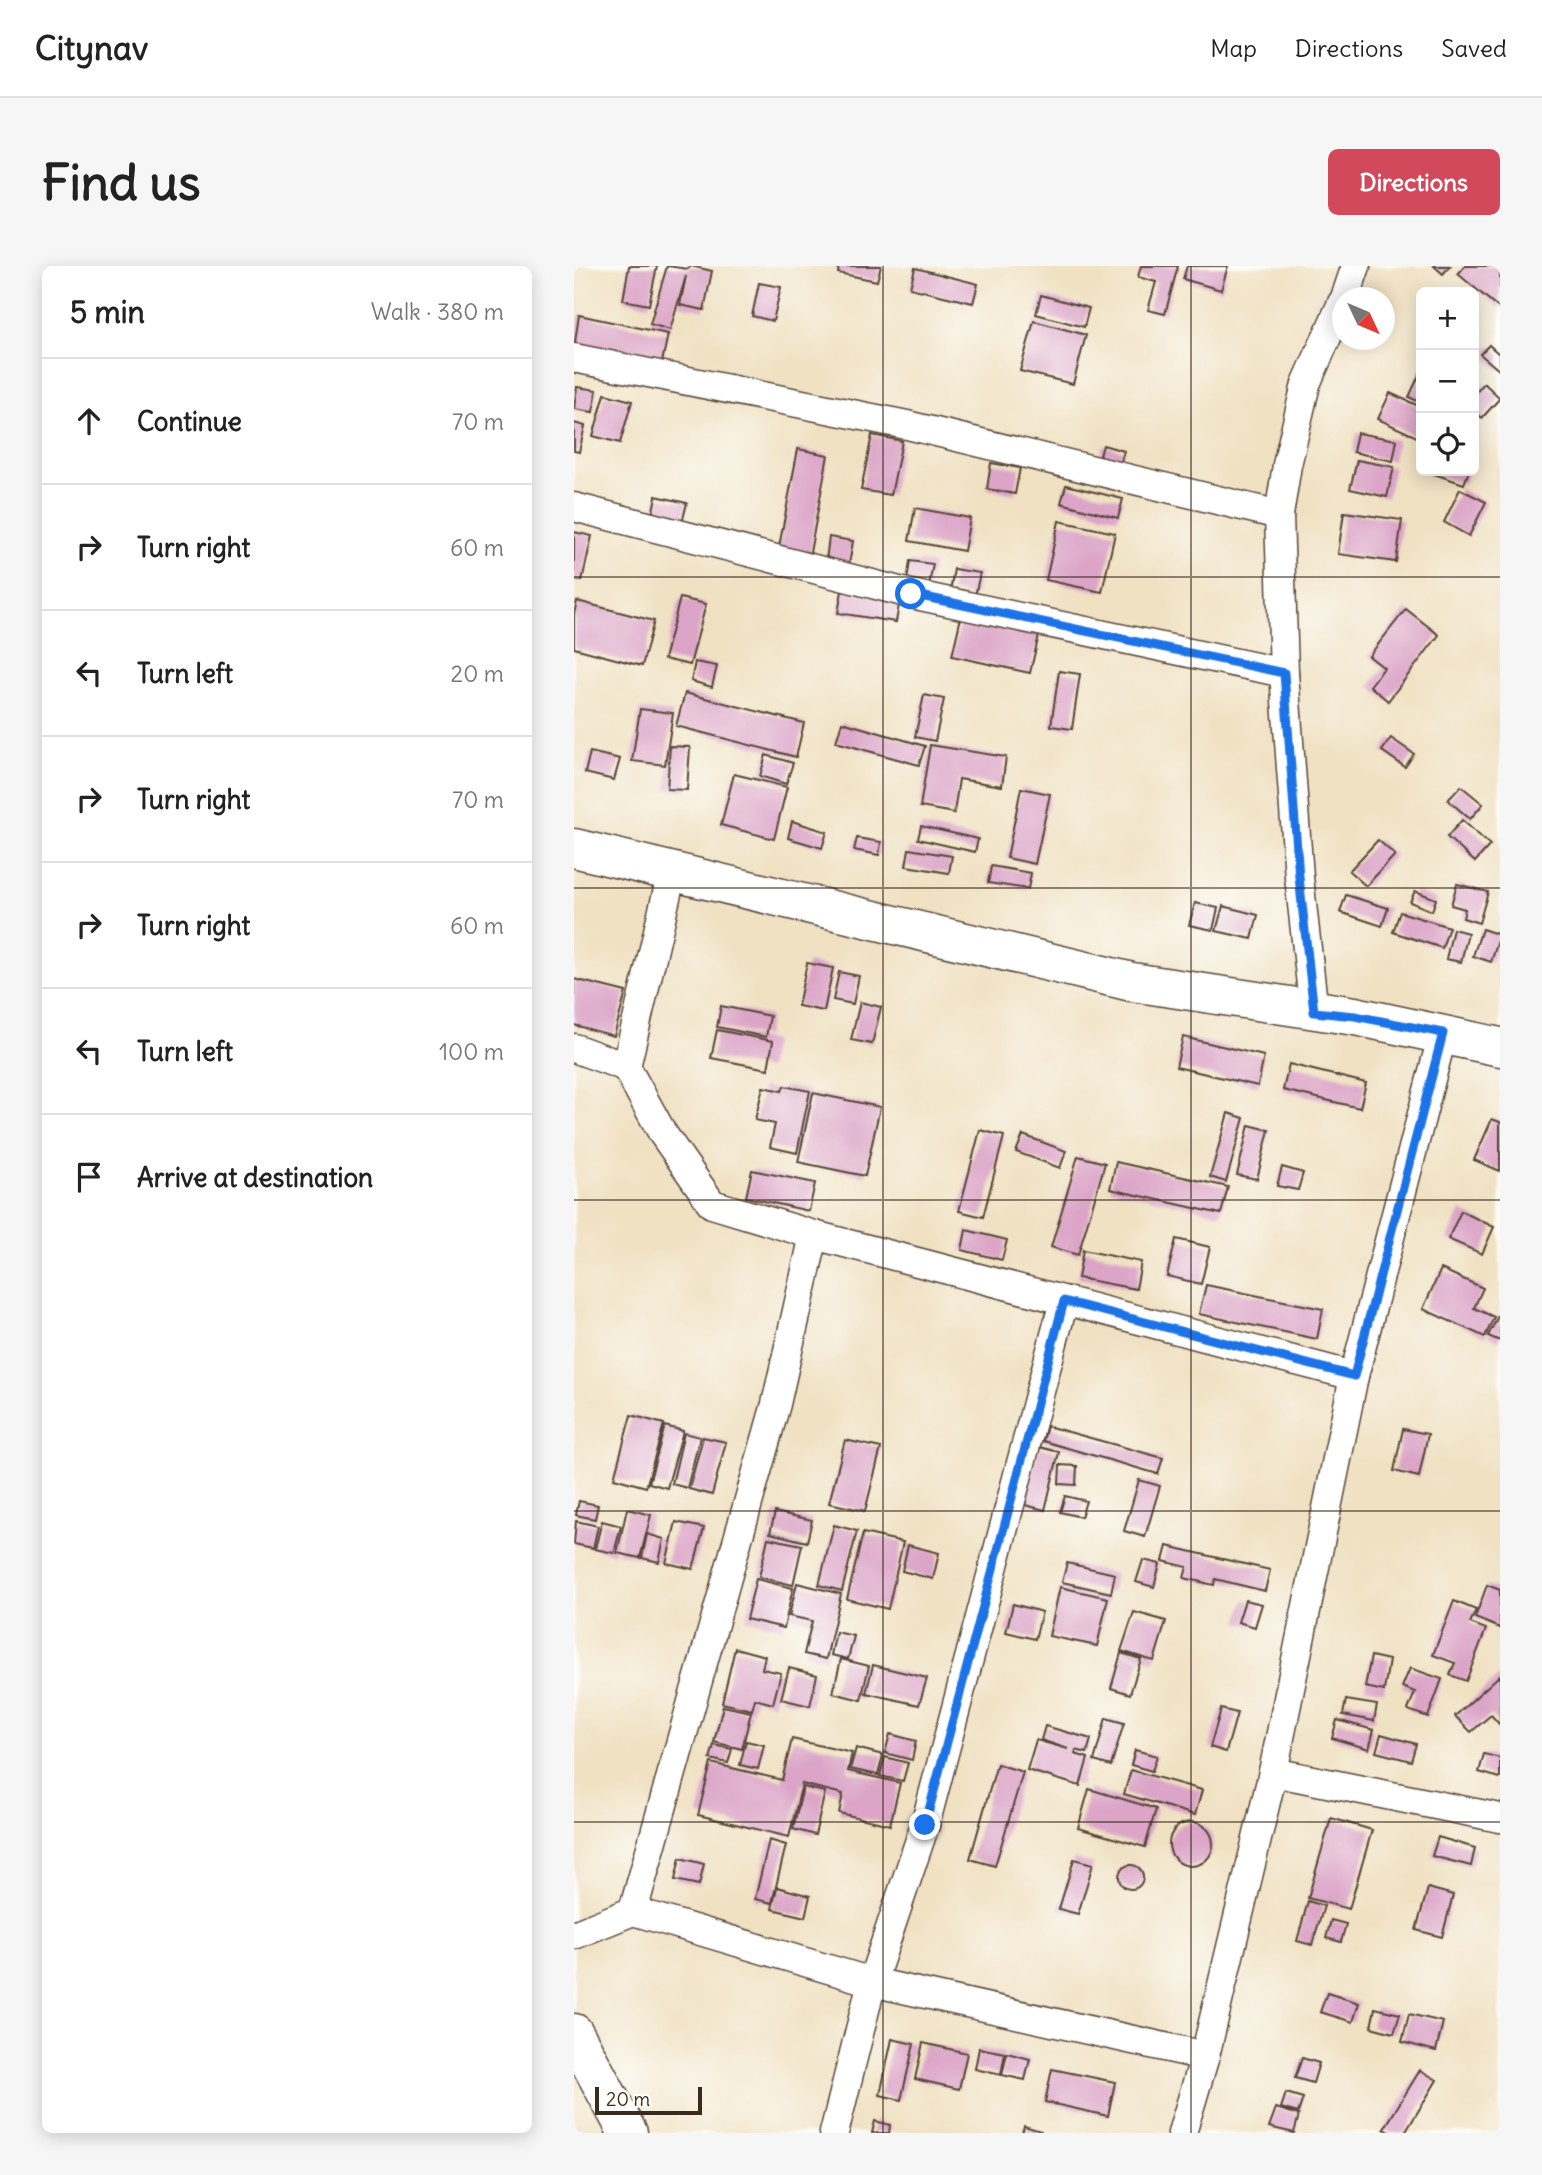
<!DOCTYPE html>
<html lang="en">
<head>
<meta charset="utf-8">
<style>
  body { margin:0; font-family:Delius,sans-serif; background:#f6f6f6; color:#222 }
  .controls { position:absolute; right:21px; top:21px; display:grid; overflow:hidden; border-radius:10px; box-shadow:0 4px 18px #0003 }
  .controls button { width:63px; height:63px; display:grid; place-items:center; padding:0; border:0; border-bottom:2px solid #e0e0e0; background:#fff; color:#222; font:35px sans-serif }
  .compass { position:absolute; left:758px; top:21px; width:63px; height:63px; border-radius:50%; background:#fff; box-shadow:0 4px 18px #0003; rotate:134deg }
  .scale { position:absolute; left:21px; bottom:18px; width:107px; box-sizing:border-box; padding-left:7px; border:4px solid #3b2a1e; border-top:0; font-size:19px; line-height:24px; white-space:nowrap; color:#3b2a1e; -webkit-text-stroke:5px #fdfcf7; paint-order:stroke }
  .stop { position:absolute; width:21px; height:21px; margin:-16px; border:5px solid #1a73e8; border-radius:50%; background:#fff }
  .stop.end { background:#1a73e8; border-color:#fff; box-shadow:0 2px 7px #0008 }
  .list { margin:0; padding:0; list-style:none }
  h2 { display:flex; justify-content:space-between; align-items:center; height:91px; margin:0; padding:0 28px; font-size:30px }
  h2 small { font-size:23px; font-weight:400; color:#767676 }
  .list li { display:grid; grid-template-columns:46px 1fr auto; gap:21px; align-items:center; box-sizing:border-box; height:126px; padding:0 28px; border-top:2px solid #e0e0e0 }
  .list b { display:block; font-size:26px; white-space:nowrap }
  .list em { font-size:23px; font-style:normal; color:#767676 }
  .icon { flex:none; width:38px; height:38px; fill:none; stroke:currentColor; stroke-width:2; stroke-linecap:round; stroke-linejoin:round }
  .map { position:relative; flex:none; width:926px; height:1867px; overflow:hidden; border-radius:10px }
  header { display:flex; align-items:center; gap:42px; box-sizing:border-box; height:98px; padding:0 35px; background:#fff; border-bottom:2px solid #e0e0e0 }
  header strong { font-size:33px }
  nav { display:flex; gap:38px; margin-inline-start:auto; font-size:24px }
  .intro { display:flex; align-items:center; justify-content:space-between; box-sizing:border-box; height:168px; padding:0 42px }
  h1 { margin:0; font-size:49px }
  .button { padding:18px 32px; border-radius:10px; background:#d1495b; color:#fff; font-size:24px; font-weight:700 }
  main { display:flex; gap:42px; padding:0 42px }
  aside { flex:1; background:#fff; border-radius:10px; box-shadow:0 4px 18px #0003 }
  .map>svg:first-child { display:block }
  .building { fill:#dca5c8 }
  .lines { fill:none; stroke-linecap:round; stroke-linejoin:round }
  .street-casing { stroke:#564537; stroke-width:31 }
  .secondary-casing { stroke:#564537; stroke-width:41 }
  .street { stroke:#fff; stroke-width:28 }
  .secondary { stroke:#fff; stroke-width:38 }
  .route { stroke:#1a73e8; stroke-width:9 }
  .grid { fill:none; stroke:#3b2a1e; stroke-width:2; stroke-opacity:0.55 }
</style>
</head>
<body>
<header>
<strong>Citynav</strong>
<nav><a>Map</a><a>Directions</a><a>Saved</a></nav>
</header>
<div class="intro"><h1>Find us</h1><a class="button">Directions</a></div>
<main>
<aside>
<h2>5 min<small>Walk · 380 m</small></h2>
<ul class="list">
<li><svg class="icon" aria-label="ahead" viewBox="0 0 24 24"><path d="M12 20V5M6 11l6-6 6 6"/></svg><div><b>Continue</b></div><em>70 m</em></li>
<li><svg class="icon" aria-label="right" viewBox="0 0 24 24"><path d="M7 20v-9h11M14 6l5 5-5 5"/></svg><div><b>Turn right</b></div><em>60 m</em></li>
<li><svg class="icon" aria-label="left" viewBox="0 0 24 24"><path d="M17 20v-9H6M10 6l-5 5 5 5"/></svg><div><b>Turn left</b></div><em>20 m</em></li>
<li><svg class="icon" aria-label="right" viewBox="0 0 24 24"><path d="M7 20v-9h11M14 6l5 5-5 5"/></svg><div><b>Turn right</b></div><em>70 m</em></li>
<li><svg class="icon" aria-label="right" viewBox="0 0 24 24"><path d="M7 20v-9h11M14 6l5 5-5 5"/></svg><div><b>Turn right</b></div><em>60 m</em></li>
<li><svg class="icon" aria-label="left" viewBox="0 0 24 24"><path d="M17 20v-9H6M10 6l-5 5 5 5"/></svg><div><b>Turn left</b></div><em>100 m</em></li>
<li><svg class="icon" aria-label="arrive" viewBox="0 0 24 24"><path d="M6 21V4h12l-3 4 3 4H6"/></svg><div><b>Arrive at destination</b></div></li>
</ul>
</aside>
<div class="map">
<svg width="926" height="1867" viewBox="0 0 926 1867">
  <rect width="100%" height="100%" fill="#fdfcf7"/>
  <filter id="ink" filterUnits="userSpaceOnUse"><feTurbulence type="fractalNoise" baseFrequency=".0143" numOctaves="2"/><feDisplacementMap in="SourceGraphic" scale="14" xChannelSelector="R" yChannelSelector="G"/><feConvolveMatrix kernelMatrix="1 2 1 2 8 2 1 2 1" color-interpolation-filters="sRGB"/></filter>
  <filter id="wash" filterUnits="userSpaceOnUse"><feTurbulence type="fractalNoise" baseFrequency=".00686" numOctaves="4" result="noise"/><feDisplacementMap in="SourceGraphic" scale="28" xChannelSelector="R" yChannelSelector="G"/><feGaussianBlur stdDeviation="1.57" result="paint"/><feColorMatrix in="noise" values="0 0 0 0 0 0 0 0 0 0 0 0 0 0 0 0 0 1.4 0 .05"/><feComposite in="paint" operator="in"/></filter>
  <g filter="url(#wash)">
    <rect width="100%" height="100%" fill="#f0e1c3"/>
    <g id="blocks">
      <g class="building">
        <path d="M55,0H83L75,39L49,34Z"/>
        <path d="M93,0L114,3L117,0L138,5L130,44L106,39L112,10L96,64L76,58Z"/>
        <path d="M265,0H307L303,15L264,7Z"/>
        <path d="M567,0H604L591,48L574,44L582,16L564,11Z"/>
        <path d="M613,0H654L647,24L609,13Z"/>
        <path d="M860,0H876L869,8Z"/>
        <path d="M891,0H926V43L884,8Z"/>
        <path d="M341,2L404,18L399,37L336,22Z"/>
        <path d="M185,17L207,21L199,55L178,50Z"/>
        <path d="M467,29L515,42L510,61L462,48Z"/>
        <path d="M5,49L94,68L87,101L0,83Z"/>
        <path d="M460,55L512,69L499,118L446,105Z"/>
        <path d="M915,79L926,89V105L906,88Z"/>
        <path d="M847,105V137L835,131Z"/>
        <path d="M910,117L926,132L908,152L900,144V129Z"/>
        <path d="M3,121L23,124L19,146L0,143Z"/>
        <path d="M816,127L847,141V173L804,153Z"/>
        <path d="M31,128L58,135L46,177L19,170Z"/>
        <path d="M0,157L11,160L5,186L0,185Z"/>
        <path d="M783,167L823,174L819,195L779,186Z"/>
        <path d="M298,169L328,175L317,229L287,224Z"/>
        <path d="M529,179L550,185L545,203L524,197Z"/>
        <path d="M224,183L254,189L235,292L204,286Z"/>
        <path d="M783,194L820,201L813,231L776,223Z"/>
        <path d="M417,197L446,202L441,228L413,223Z"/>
        <path d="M851,205H895L890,218Z"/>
        <path d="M492,219L549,233L544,252L487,237Z"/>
        <path d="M886,223L912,236L895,270L870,256Z"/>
        <path d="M82,230L113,237L108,257L78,250Z"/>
        <path d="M341,242L396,252L390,285L335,275Z"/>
        <path d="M770,246L828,254L822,296L764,288Z"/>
        <path d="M485,255L541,267L528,326L472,314Z"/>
        <path d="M0,266L18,270L8,315L0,314Z"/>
        <path d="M255,271L279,275L275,299L252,295Z"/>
        <path d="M336,295L359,298L354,325L332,322Z"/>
        <path d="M380,303L406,307L401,330L376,326Z"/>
        <path d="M268,325L326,333L322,356L264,347Z"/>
        <path d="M106,332L132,338L116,399L90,393Z"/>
        <path d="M3,335L80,355L68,400L0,382V348Z"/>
        <path d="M832,343L865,369L814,435L796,420L810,402L795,390Z"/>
        <path d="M387,351L465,369L456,407L378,390Z"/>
        <path d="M121,396L143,400L138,421L117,415Z"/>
        <path d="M485,405L506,408L498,463L477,460Z"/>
        <path d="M111,427L230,457L222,491L102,460Z"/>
        <path d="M350,429L370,433L361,475L341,471Z"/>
        <path d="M66,443L99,447L91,499L58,495Z"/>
        <path d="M268,456L351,480L345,499L262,476Z"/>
        <path d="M817,472L840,488L831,501L808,485Z"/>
        <path d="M356,479L432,491L428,520L385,513L380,547L346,541Z"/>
        <path d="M96,480L116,481L113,524L93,523Z"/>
        <path d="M16,486L46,493L40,514L11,507Z"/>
        <path d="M192,489L219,497L212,518L186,510Z"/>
        <path d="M160,508L213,521L200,573L147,559Z"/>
        <path d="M887,520L909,538L896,553L874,534Z"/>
        <path d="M447,522L476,528L461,598L433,592Z"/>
        <path d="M888,554L916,579L901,596L873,571Z"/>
        <path d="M218,555L253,566L248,582L214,572Z"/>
        <path d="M347,560L404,573L401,586L344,573Z"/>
        <path d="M283,572L307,576L305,589L280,584Z"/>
        <path d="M804,574L821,589L792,620L775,605Z"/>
        <path d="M335,583L378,590L375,607L332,600Z"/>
        <path d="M417,600L457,607L454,623L414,617Z"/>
        <path d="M883,618L914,626L905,657L889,652L891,643L877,639Z"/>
        <path d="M841,625L862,633L858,645L836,636Z"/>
        <path d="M772,629L814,642L808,660L766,646Z"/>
        <path d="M621,637L644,642L639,664L615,659Z"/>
        <path d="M649,640L684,649L678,673L642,665Z"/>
        <path d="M826,646L875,661L868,682L819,666Z"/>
        <path d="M879,663L894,667L887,696L872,693Z"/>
        <path d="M908,663L926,669L917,696L899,690Z"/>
        <path d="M233,697L259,702L250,745L224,740Z"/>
        <path d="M265,706L285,710L279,738L259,734Z"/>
        <path d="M0,713L52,726L40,770L0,759Z"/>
        <path d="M286,736L307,741L298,778L277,774Z"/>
        <path d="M147,740L196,750L192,771L143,761Z"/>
        <path d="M143,764L199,775L194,803L137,792Z"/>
        <path d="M609,771L690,790L684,820L602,801Z"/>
        <path d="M715,798L792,817L786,842L709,824Z"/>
        <path d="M210,820L236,825L223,887L196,881L201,858L181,854L189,821L208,825Z"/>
        <path d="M239,827L306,841L291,910L224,896Z"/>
        <path d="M654,847L670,852L652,916L636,911Z"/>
        <path d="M918,853L926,856V905L900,894Z"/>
        <path d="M675,859L695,864L683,913L663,909Z"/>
        <path d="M406,864L430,870L409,951L385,945Z"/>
        <path d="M449,869L492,885L486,902L442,886Z"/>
        <path d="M504,890L531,897L504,989L477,981Z"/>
        <path d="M542,896L654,921L647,948L536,923Z"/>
        <path d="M708,901L729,907L724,924L703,920Z"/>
        <path d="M178,904L241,917L235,945L172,931Z"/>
        <path d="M887,945L920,961L908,988L874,973Z"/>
        <path d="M392,964L433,974L428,994L388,984Z"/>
        <path d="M602,973L636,981L627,1018L593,1010Z"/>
        <path d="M509,984L567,996L562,1023L504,1012Z"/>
        <path d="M867,1003L909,1022L900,1042L920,1051L911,1071L849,1043Z"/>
        <path d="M632,1019L749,1043L743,1073L625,1048Z"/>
        <path d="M924,1050L926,1051V1075L914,1070Z"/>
        <path d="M57,1149L90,1158L72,1221L40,1212Z"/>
        <path d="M91,1160L109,1165L93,1222L75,1217Z"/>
        <path d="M473,1160L589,1192L584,1208L469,1175Z"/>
        <path d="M829,1163L854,1168L845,1211L820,1205Z"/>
        <path d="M110,1167L126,1171L113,1222L98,1218Z"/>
        <path d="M129,1171L152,1176L138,1229L115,1223Z"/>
        <path d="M271,1174L307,1182L291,1245L255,1237Z"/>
        <path d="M465,1181L485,1186L471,1244L451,1239Z"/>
        <path d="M486,1199L503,1200L502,1219L485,1218Z"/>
        <path d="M565,1214L586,1220L571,1271L550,1265Z"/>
        <path d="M491,1230L512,1235L507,1251L486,1246Z"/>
        <path d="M5,1235L24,1239L21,1253L2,1249Z"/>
        <path d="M53,1243L77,1249L66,1292L43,1287Z"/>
        <path d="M201,1246L238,1254L233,1276L196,1267Z"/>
        <path d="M2,1255L24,1260L19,1282L0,1278Z"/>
        <path d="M28,1255L47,1260L40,1287L21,1283Z"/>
        <path d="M102,1256L130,1262L119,1303L92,1297Z"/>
        <path d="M260,1259L283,1265L268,1325L245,1319Z"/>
        <path d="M289,1267L329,1276L314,1343L273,1333Z"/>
        <path d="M73,1268L90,1273L85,1296L68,1292Z"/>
        <path d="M194,1272L228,1279L219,1319L185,1311Z"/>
        <path d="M334,1279L365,1287L359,1313L328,1305Z"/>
        <path d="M593,1280L696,1304L691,1325L641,1313L640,1319L610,1312L613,1301L589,1295Z"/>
        <path d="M569,1294L586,1298L580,1321L562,1316Z"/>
        <path d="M493,1297L541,1308L537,1327L488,1316Z"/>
        <path d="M182,1313L219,1322L210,1362L172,1353Z"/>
        <path d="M223,1317L267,1328L252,1393L230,1388L238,1355L215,1350Z"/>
        <path d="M913,1319L926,1324V1362L901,1352Z"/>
        <path d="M486,1321L534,1332L523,1380L475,1370Z"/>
        <path d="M671,1334L688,1338L681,1361L664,1356Z"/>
        <path d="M880,1335L902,1344L896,1357L912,1363L892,1415L876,1409L881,1397L859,1389Z"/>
        <path d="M439,1338L468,1346L461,1373L432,1366Z"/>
        <path d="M560,1346L592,1355L580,1395L547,1385Z"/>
        <path d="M262,1366L280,1370L274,1393L257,1389Z"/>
        <path d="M161,1382L191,1390L188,1403L207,1407L199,1438L181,1433L178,1444L148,1437Z"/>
        <path d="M547,1387L567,1393L556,1428L537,1422Z"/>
        <path d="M797,1390L815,1394L810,1425L791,1421Z"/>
        <path d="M267,1393L295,1400L287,1434L259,1427Z"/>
        <path d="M299,1399L353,1412L345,1439L292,1427Z"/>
        <path d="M215,1402L243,1409L236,1440L207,1433Z"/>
        <path d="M836,1402L868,1413L854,1451L834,1444L841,1426L828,1421Z"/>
        <path d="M926,1409V1459L917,1449L897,1466L881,1450Z"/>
        <path d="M772,1434L803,1439L800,1455L769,1449Z"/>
        <path d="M149,1440L177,1446L168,1483L140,1476Z"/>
        <path d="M647,1443L663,1447L652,1486L636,1481Z"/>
        <path d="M532,1452L550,1457L537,1500L520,1495Z"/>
        <path d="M763,1454L800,1464L795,1483L758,1472Z"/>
        <path d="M471,1460L517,1473L513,1487L502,1484L501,1488L514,1492L506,1520L453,1504L462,1474L494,1483L467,1474Z"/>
        <path d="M316,1468L342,1475L338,1494L311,1487Z"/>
        <path d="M807,1468L842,1478L837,1495L802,1486Z"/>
        <path d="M218,1473L278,1487L274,1505L326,1517L316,1559L265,1547L269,1528L228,1518L215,1571L124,1549L137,1497L208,1514Z"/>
        <path d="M172,1475L190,1479L184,1503L166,1499Z"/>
        <path d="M140,1479L158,1483L154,1497L136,1493Z"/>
        <path d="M282,1482L309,1489L304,1509L276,1503Z"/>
        <path d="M561,1484L583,1490L578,1505L557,1499Z"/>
        <path d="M910,1488L926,1492V1512L905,1506Z"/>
        <path d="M311,1491L334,1497L329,1515L306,1510Z"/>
        <path d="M423,1498L449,1506L421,1600L396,1593Z"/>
        <path d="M557,1504L628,1524L621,1549L550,1528Z"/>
        <path d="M229,1521L251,1526L241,1569L219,1563Z"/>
        <path d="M515,1523L582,1543L571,1581L504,1562Z"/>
        <path d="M757,1552L798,1564L775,1643L734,1632Z"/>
        <circle cx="617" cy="1578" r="22"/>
        <path d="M864,1571L901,1582L897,1600L858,1590Z"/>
        <path d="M195,1574L212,1579L198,1637L181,1633Z"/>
        <path d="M106,1592L130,1598L125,1619L101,1614Z"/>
        <path d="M500,1593L519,1598L504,1648L485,1643Z"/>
        <circle cx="557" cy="1611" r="12"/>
        <path d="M203,1621L236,1630L231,1651L198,1643Z"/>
        <path d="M854,1622L879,1629L868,1671L842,1664Z"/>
        <path d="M734,1635L750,1640L738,1679L723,1675Z"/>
        <path d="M757,1654L772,1658L767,1676L752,1672Z"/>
        <path d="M753,1727L785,1737L779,1756L746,1746Z"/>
        <path d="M801,1742L826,1748L820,1767L797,1761Z"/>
        <path d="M835,1748L869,1756L862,1785L828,1776Z"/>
        <path d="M318,1773L340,1778L327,1834L306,1829Z"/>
        <path d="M349,1777L393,1787L385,1823L341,1813Z"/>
        <path d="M405,1782L431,1787L427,1809L401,1803Z"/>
        <path d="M433,1787L456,1793L451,1814L428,1809Z"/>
        <path d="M728,1792L745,1797L739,1817L721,1812Z"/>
        <path d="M478,1803L541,1816L534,1850L471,1836Z"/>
        <path d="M846,1804L863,1814L831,1867H817L810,1863Z"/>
        <path d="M712,1827L729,1832L724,1847L707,1842Z"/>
        <path d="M702,1842L725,1849L720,1867L695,1861Z"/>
        <path d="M301,1855L316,1859L315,1867H298Z"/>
        <path d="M450,1860L467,1865L466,1867H448Z"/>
      </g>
    </g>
  </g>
  <g filter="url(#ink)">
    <use href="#blocks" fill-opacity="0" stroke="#564537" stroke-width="2"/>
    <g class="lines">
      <g class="street-casing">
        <g id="street">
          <path d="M771,32L782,0"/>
          <path d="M0,92L333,159L705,249"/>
          <path d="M0,241L337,328L710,407"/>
          <path d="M740,746L725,611L710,407L705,249L713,199L732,118L768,37"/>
          <path d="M0,782L52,801L89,868L138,938L240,969L780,1110"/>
          <path d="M52,801L98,606"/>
          <path d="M699,1506L926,1552"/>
          <path d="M59,1645L202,1138L240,969"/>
          <path d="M0,1669L59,1645L298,1716L631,1790"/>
          <path d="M260,1867L298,1716L351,1559L490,1035"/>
          <path d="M608,1867L631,1790L699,1506L780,1110L869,767"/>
        </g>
      </g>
      <g class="secondary-casing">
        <g id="secondary">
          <path d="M0,582L558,716L781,750L926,781"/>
          <path d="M0,1767L54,1867"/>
        </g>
      </g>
      <use href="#street" class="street"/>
      <use href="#secondary" class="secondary"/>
    </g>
  </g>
  <g class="lines" filter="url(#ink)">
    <path class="route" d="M337,328L710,407L725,611L740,746L781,750L869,767L780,1110L490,1035L351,1559"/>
  </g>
  <path class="grid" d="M309,0V1867M617,0V1867M0,311H926M0,622H926M0,934H926M0,1245H926M0,1556H926"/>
</svg>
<div class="controls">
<button>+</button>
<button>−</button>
<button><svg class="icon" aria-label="locate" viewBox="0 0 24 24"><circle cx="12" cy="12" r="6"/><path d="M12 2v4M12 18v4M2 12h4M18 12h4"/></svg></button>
</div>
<svg class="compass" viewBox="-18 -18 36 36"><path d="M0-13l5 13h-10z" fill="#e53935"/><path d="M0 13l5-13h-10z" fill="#767676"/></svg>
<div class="scale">20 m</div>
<div class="stop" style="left:337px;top:328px"></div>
<div class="stop end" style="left:351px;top:1559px"></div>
</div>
</main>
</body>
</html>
